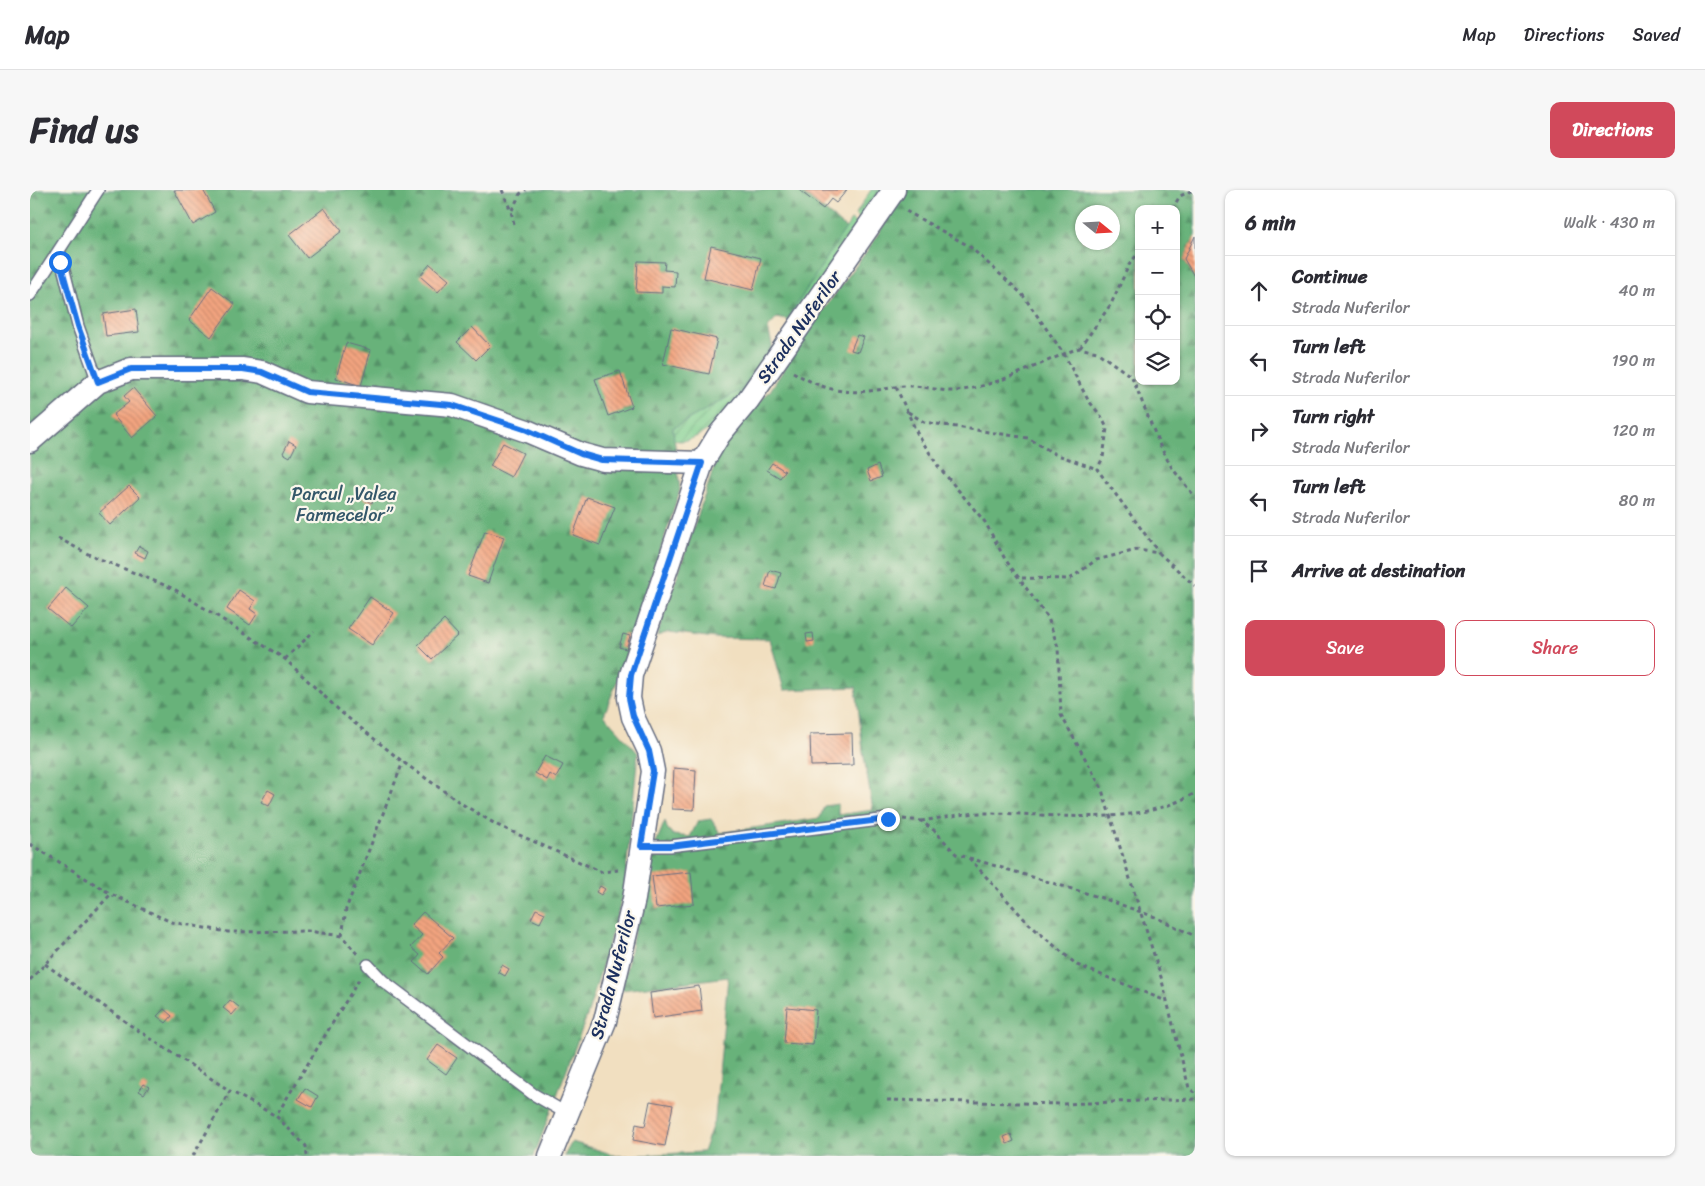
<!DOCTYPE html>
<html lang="en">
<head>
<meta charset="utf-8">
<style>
  body { margin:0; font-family:Sriracha,sans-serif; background:#f7f7f7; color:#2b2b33 }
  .controls { position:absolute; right:15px; top:15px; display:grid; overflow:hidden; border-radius:10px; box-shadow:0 1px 4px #0004 }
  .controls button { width:45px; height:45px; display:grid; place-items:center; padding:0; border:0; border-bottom:1px solid #e1e1e2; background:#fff; color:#2b2b33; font:25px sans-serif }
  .compass { position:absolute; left:1045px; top:15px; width:45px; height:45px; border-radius:50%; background:#fff; box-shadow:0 1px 4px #0004; rotate:108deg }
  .stop { position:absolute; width:15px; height:15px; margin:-11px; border:4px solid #1a73e8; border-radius:50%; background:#fff }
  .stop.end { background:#1a73e8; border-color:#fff; box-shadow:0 1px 5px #0008 }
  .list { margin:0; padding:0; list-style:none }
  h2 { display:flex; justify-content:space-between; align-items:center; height:65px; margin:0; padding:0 20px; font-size:21px }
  h2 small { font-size:16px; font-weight:400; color:#7c7c81 }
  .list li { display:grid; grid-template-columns:32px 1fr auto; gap:15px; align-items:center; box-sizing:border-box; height:70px; padding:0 20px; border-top:1px solid #e1e1e2 }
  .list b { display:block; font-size:19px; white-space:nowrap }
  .list p { margin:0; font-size:16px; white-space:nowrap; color:#7c7c81 }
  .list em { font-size:16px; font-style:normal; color:#7c7c81 }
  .actions { display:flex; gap:10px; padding:15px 20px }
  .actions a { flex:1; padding:11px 0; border:1px solid #d1495b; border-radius:10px; text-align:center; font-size:18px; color:#d1495b }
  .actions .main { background:#d1495b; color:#fff }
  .icon { flex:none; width:28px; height:28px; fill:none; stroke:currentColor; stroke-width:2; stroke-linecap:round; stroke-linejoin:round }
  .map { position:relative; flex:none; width:1165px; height:966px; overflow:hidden; border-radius:10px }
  header { display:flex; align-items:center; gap:30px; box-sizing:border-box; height:70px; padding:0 25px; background:#fff; border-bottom:1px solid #e1e1e2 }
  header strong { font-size:24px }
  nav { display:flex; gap:28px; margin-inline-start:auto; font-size:18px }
  .intro { display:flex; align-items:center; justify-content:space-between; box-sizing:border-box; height:120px; padding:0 30px }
  h1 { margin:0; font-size:35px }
  .button { padding:12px 22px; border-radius:10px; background:#d1495b; color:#fff; font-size:18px; font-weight:700 }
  main { display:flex; gap:30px; padding:0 30px }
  aside { flex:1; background:#fff; border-radius:10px; box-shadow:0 1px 4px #0004 }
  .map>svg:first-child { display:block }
  .forest { fill:url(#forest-firs); stroke:#42706c; fill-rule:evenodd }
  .garden { fill:url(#garden-furrows); stroke:#4e7f76 }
  .building { fill:url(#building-back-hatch) }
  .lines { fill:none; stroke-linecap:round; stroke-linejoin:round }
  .lane-casing { stroke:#666d80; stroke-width:14 }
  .street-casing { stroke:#666d80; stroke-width:25 }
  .path { stroke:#666d80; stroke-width:3; stroke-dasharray:4 4; stroke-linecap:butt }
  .lane { stroke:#fff; stroke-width:11 }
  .street { stroke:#fff; stroke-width:22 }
  .route { stroke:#1a73e8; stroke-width:6 }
  .labels { text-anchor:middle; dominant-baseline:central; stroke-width:4.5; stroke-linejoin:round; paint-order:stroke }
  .street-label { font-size:18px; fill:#1b2f5e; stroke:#fbf7ec }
  .park-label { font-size:18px; fill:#34576a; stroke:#fbf7ec }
</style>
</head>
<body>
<header>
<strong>Map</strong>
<nav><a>Map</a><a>Directions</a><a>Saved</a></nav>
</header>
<div class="intro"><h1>Find us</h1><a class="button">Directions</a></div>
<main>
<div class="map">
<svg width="1165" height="966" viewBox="0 0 1165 966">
  <defs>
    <pattern id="forest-firs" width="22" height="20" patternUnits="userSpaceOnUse" patternTransform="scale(1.25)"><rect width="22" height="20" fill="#68b27a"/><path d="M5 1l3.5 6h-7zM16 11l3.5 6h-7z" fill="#559167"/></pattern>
    <pattern id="garden-furrows" width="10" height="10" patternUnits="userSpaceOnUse" patternTransform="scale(1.25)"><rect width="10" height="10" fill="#80cf8f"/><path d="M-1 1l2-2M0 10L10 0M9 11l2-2" fill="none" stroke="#68a878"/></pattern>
    <pattern id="building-back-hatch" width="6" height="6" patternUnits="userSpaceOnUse" patternTransform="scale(1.25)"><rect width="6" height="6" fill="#f3a47f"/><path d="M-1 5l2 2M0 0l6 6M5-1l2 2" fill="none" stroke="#c4866b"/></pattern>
  </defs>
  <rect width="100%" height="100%" fill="#fbf7ec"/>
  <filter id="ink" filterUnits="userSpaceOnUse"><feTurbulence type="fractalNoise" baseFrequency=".02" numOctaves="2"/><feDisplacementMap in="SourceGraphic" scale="10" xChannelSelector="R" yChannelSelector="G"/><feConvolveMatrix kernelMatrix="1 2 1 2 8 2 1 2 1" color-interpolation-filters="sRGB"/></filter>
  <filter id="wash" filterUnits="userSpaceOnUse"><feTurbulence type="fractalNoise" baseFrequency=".0096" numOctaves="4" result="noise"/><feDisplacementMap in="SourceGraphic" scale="20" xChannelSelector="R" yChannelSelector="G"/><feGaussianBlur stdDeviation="1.12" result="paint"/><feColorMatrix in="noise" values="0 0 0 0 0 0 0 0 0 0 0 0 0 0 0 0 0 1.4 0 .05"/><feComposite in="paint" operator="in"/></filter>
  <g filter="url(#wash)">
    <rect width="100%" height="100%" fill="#f1dfc0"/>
    <g class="forest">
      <path d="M0,0H769L816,38L757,130L747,128L738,138L742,155L711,200L643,238L650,300L591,481L574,525L608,563L594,702L558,823L504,966H0Z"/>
      <path d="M876,0H1165V46L1154,69L1165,88V966H534L542,952L588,966L673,962L685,928L698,787L592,800L619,670L635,631L637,638L643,645L660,647L668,631L681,629L690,643L790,628L794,616L808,614V625L843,620L833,561L826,497L754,500L740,449L685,448L639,442L627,446L693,251L740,201L778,141L839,58ZM1109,19H1146V191H1109ZM1052,22H1082V52H1052Z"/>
    </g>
    <g class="garden">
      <path d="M841,0H855L834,33L825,25Z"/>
      <path d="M821,30L831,37L760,133L757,130Z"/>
      <path d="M742,155C736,183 677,260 644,250L643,238L711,200Z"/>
    </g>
    <g id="blocks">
      <g class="building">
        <path d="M144,0H173L185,22L163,35Z"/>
        <path d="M769,0H817L806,13L801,9L793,19Z"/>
        <path d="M294,18L312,41L277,68L259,45Z"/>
        <path d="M1165,46V88L1154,69Z"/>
        <path d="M681,56L731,68L723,100L674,88Z"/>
        <path d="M608,71L635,72L634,80L646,81L645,97L632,96V103L606,102Z"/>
        <path d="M400,74L419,90L408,102L390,86Z"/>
        <path d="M182,97L205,114L181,147L159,130Z"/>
        <path d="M106,119L109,142L76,146L73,124Z"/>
        <path d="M442,137L460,156L446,170L427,152Z"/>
        <path d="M641,138L687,149L679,184L633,174Z"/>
        <path d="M827,145L834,147L828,162L821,160Z"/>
        <path d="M316,153L341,160L331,196L306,188Z"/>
        <path d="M590,181L602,217L578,226L565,189Z"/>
        <path d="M103,198L127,226L102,248L83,225L99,212L94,206Z"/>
        <path d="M259,251L266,255L260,267L253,263Z"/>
        <path d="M473,253L493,263L481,287L460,276Z"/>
        <path d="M742,273L755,281L750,288L737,280Z"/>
        <path d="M848,275L852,287L841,291L837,280Z"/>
        <path d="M99,296L110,307L80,335L69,323Z"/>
        <path d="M336,302L345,306L342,313L333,308Z"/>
        <path d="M557,307L585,317L570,355L543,345Z"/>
        <path d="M455,341L474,347L458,393L438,386Z"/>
        <path d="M109,356L118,361L115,368L105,363Z"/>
        <path d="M740,380L751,383L746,399L735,396Z"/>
        <path d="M36,398L59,418L41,438L18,419Z"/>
        <path d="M209,400L225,411L220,419L227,424L220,435L197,419Z"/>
        <path d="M340,407L364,423L342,455L318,439Z"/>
        <path d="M414,430L428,445L402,469L388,455Z"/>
        <path d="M783,443L784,451L777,452L776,444Z"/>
        <path d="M593,444L600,446L596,459L589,457Z"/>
        <path d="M822,543L823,575L781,576L780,544Z"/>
        <path d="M515,566L533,575L526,588L520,584L517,590L505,583Z"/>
        <path d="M644,578L666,580L664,620L642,619Z"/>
        <path d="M238,600L245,604L239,616L231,612Z"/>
        <path d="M661,682L664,714L626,718L622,686Z"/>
        <path d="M570,696L575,699L571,705L566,702Z"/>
        <path d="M506,719L515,723L510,733L501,729Z"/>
        <path d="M393,722L423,748L409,763L413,767L398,784L384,772L390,765L381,757L392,745L381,735Z"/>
        <path d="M472,775L479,779L475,786L468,782Z"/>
        <path d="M669,796L672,821L623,828L620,803Z"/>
        <path d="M200,810L209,817L202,825L193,818Z"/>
        <path d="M757,817L786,820L783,855L754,853Z"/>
        <path d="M134,819L142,826L136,833L127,826Z"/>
        <path d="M408,855L427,868L416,884L397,870Z"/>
        <path d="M114,894L119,897L114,904L109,901Z"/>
        <path d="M275,898L288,906L282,917L268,909Z"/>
        <path d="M620,911L643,915L635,956L603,950L606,934L615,936Z"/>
        <path d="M981,944L984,951L977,954L974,947Z"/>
      </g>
    </g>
  </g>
  <g filter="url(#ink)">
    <use href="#blocks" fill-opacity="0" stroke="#666d80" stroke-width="1"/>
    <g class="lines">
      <g class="lane-casing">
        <g id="lane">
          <path d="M29,61L48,136L68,192"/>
          <path d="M0,105L68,0"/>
          <path d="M611,656H640L858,629"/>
          <path d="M338,775L353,791L503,904L536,923"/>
        </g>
      </g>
      <g class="street-casing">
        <g id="street">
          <path d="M0,251L68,192L101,179H213L232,182L277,202L422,215L497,241L551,264L573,270L672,273"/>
          <path d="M520,966L575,831L604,709L623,581L619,561L603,527L599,508L601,485L672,273L689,245L718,210L864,0"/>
        </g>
      </g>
      <g class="path">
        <path d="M472,0L481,21L484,34"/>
        <path d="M1142,19L1150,6L1163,0"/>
        <path d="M482,20L490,4L496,0"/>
        <path d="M876,21L939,56L992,104L1034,164L1058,210L1071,226L1077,238L1073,268L1067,279L1129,363"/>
        <path d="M1050,158L1081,114L1099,75L1109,62"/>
        <path d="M763,182C792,199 812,205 847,200C857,199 867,196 877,196C894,195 910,202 926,201C969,196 1009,173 1049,158L1067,162L1102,187L1130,256L1142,278L1165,307"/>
        <path d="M866,197L887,243L908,276L955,332L975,369L1018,428L1028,457L1031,525L1071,597L1131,787L1159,898L1165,903"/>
        <path d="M878,222L894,232L998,248L1025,264L1067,279"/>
        <path d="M28,348L58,364L144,399L255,469L312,523L373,572L432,614L467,635L572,682L588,680"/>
        <path d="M992,388L1040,389L1066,370L1107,360L1129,363L1165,396"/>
        <path d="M255,469L284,441"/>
        <path d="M873,629L891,631L905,641L926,664L1072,708L1125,727L1165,746"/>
        <path d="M891,631C912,628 934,623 955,623C1024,623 1103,639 1165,603"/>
        <path d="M0,654L81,704"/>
        <path d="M939,668L999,734L1047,775L1136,811"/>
        <path d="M312,746L316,719L373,572"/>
        <path d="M15,774L100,835L200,901"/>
        <path d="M0,790L81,704L141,732L198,742L278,741L312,746L328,765"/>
        <path d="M857,910L1032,914L1165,909"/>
        <path d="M163,966L200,901L246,926"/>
        <path d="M277,966L276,956L246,926L330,788"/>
      </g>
      <use href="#lane" class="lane"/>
      <use href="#street" class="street"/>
    </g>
  </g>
  <g class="lines" filter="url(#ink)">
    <path class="route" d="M30,72L48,136L68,192L101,179H213L232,182L277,202L422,215L497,240L551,264L572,270L672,273L601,485L599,508L603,526L619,561L623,581L611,656H640L858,629"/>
  </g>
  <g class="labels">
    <g class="street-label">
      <text transform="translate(769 137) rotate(-55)">Strada Nuferilor</text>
      <text transform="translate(583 785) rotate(-75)">Strada Nuferilor</text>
    </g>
    <g class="park-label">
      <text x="314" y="304">Parcul „Valea<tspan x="314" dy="21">Farmecelor”</tspan></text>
    </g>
  </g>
</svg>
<div class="controls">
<button>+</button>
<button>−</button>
<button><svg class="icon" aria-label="locate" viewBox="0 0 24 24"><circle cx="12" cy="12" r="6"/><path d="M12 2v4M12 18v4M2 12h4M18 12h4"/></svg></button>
<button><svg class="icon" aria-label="layers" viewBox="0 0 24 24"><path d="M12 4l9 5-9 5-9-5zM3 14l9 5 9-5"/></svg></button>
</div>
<svg class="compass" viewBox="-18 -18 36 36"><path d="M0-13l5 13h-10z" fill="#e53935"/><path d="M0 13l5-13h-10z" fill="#7c7c81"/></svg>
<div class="stop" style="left:30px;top:72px"></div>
<div class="stop end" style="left:858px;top:629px"></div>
</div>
<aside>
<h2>6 min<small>Walk · 430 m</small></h2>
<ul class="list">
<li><svg class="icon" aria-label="ahead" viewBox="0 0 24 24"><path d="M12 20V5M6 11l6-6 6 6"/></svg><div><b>Continue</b><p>Strada Nuferilor</p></div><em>40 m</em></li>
<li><svg class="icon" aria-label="left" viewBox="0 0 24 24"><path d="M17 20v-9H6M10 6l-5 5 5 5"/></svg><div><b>Turn left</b><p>Strada Nuferilor</p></div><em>190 m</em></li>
<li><svg class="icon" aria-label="right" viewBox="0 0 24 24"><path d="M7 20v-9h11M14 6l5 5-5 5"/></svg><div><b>Turn right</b><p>Strada Nuferilor</p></div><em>120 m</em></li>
<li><svg class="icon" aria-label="left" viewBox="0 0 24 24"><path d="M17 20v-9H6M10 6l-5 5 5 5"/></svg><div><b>Turn left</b><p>Strada Nuferilor</p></div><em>80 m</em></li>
<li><svg class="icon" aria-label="arrive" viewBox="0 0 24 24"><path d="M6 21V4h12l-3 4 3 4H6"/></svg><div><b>Arrive at destination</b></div></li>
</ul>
<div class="actions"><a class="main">Save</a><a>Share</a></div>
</aside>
</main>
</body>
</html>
